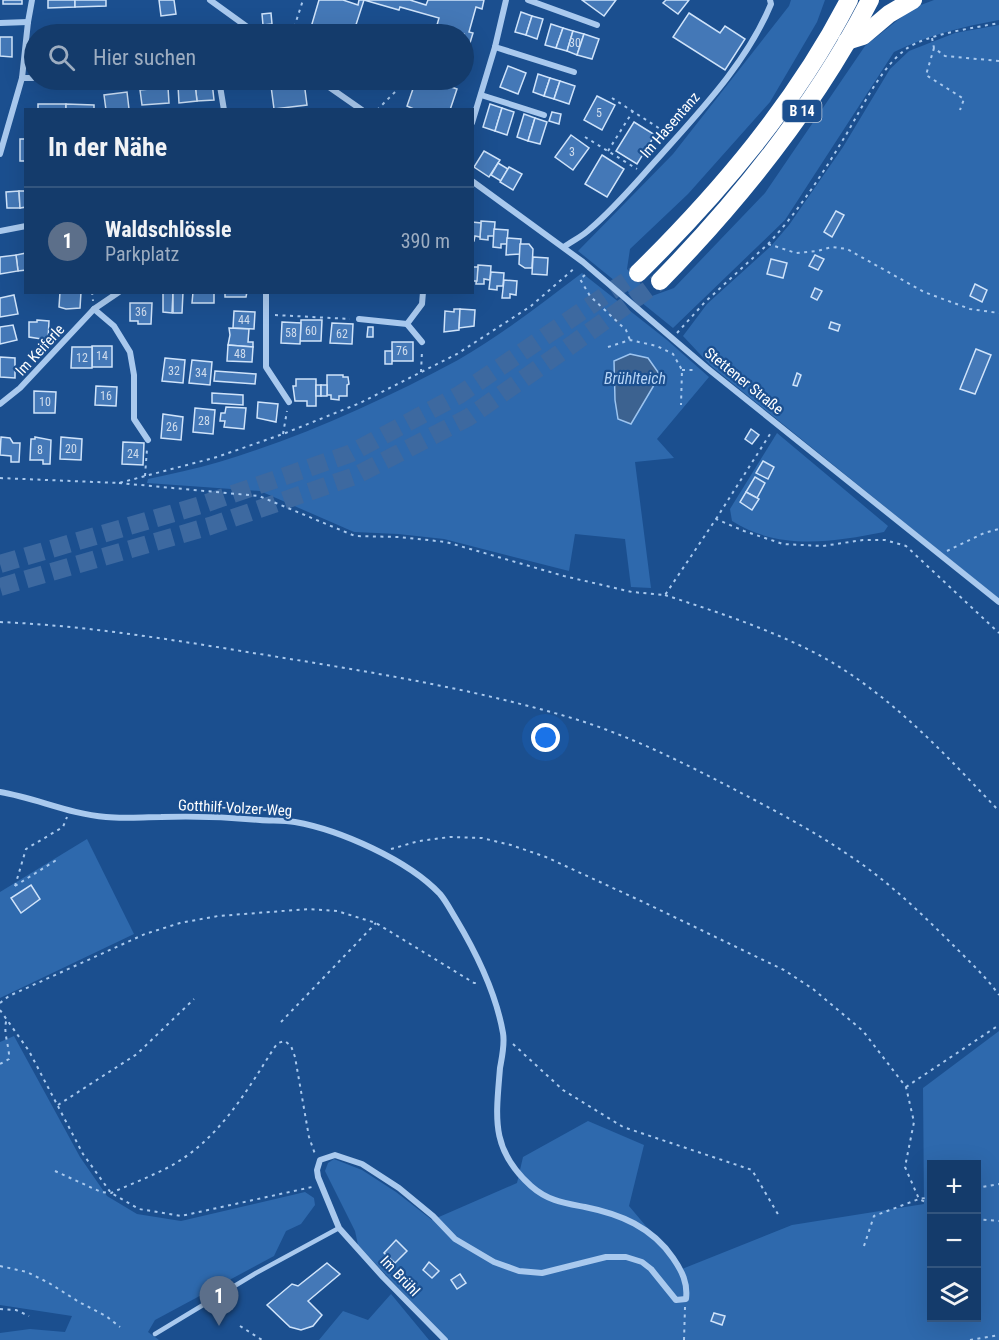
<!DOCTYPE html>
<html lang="de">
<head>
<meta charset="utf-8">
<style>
  body { margin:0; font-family:"Roboto Condensed",sans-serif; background:#214673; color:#f1f3f6 }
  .controls { position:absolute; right:18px; bottom:18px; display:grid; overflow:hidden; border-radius:0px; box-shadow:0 6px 24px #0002 }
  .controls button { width:54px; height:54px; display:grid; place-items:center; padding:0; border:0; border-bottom:2px solid #33557e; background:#143b6b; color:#f1f3f6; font:30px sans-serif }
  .you { position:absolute; left:546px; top:738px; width:21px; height:21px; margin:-15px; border:4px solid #fff; border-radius:50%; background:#1a73e8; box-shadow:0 0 0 9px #1a73e833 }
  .badge { display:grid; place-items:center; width:39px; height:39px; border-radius:50%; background:#8bbbb9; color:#fff; font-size:20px; font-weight:700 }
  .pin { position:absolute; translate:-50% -50px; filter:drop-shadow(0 2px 3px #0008) }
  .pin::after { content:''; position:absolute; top:32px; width:21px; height:18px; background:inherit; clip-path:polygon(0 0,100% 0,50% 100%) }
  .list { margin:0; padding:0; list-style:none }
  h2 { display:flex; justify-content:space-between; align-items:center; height:78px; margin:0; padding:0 24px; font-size:26px }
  h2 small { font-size:20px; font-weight:400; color:#9dadc1 }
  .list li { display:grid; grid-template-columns:39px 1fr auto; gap:18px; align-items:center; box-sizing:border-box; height:108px; padding:0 24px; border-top:2px solid #33557e }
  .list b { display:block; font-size:22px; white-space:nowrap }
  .list p { margin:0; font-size:20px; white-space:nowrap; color:#9dadc1 }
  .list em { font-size:20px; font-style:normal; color:#9dadc1 }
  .icon { flex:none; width:33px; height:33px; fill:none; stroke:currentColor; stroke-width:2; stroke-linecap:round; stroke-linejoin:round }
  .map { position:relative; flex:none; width:999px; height:1340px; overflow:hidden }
  .search { position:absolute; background:#143b6b; box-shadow:0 6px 24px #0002; left:24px; top:24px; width:450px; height:66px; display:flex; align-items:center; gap:15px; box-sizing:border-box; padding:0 21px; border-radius:33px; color:#9dadc1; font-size:22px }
  .panel { position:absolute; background:#143b6b; box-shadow:0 6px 24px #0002; left:24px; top:108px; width:450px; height:186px; border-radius:0px }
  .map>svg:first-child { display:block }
  .green { fill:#2e69ad; fill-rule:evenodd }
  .water { fill:#3c6290; stroke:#9cc4f0; stroke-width:1.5 }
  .building { fill:#4478b7; stroke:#cfe3fa; stroke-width:1.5 }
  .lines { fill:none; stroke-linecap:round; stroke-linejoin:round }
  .highway-tunnel { stroke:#3d69a0; stroke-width:18; stroke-dasharray:18 9; stroke-linecap:butt }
  .path { stroke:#a9c9ee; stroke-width:2; stroke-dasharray:3 4.5; stroke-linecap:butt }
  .lane { stroke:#a9c9ee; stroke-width:4.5 }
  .street { stroke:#a9c9ee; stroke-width:6 }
  .highway { stroke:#fff; stroke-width:18 }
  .labels { text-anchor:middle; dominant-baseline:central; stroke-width:4.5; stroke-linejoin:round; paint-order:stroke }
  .number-label { font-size:12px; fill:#d0dded }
  .shield { fill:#1b4f8f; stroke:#bbcadd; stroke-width:1.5 }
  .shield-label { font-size:14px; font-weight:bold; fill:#fff }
  .street-label { font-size:15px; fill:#fff; stroke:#1b4f8f }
  .water-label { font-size:16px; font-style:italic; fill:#b5d3f5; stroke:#1b4f8f }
</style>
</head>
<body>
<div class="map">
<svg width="999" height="1340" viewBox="0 0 999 1340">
  <rect width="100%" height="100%" fill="#1b4f8f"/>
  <g class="green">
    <path d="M791,0H825L817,22L770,102L688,194L630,249L627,269L652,296L674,288L765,193L865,46L913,8L934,0H999V20C961,27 929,35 894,52L785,220L673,328L578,251L673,154L789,6Z"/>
    <path d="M999,25V599L711,366L683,336L707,304L771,246L789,225L843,147L890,69L909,51L955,33Z"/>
    <path d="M582,273L667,340L709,377L657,439L674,458L635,462L651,588L631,587L625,539L575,534L569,571L444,539L398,534L354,532L260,491L147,483L148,479C171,474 195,469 219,462C302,437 382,401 458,360C502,335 542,303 582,273Z"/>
    <path d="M777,433L888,526L884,532C833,542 779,551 732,521L730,509Z"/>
    <path d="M87,839L134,934L0,998V892Z"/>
    <path d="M999,1031V1340H447L358,1245L355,1231L325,1171L328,1163L334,1159L362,1170L396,1192L432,1220L517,1183L523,1157L588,1121L644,1145L629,1206L682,1269L792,1225L924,1204L923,1088ZM932,1164H976V1318H932Z"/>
    <path d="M14,1036L80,1157L107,1196L137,1214L181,1221L305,1192L314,1198L315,1205L301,1224L286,1231L274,1256L155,1320L148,1332L159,1340H0V1333L30,1329L65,1332L72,1316L0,1305V1042Z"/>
    <path d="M391,1294L429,1340H319L343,1311L368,1320Z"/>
  </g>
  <path class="water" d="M630,354L648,358L660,375L631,424L618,419L615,400L614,361Z"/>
  <g class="building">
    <rect x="3" y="0" width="19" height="4"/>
    <path d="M48,0H75V7L48,8Z"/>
    <path d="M75,0H106V6L75,7Z"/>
    <path d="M159,0H174L176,14L161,16Z"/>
    <path d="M319,0H343L358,5L359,0H364L353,34H309Z"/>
    <path d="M364,0H410L426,5L428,0H484L482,9L476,7L469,32L473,33L465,59L464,34H431L432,31L435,32L439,18L400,7L399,10Z"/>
    <path d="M582,0H616L604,16Z"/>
    <path d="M666,0H689L678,14L663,3Z"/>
    <path d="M521,12L532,16L526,35L515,32Z"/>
    <path d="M271,13L272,24L263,25L262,14Z"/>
    <path d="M689,13L720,33L725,26L745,39L725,70L673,37Z"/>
    <path d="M532,16L543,19L537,39L526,35Z"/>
    <path d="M551,24L563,28L556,48L545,45Z"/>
    <path d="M563,28L573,31L567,51L556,48Z"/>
    <path d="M215,29L216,34H199L198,31Z"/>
    <path d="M573,31L584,34L577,55L567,51Z"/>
    <path d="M584,34L599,39L592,59L577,55Z"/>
    <path d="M0,37H12V57L0,56Z"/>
    <path d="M508,66L526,73L518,94L500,87Z"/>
    <path d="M538,74L550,78L544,96L533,92Z"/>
    <path d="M550,78L560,81L554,99L544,96Z"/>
    <path d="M226,80H241V85L227,87Z"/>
    <path d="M241,80H255V83L241,85Z"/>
    <path d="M434,81L457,89L450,110H416L407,106L415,83L432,89Z"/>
    <path d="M560,81L575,86L569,104L554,99Z"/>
    <path d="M212,82L214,100L197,101L195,84Z"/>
    <path d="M304,82L307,105L274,109L271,86Z"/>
    <path d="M195,84L197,101L179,103L178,85Z"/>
    <path d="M168,87L169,103L142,105L140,90Z"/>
    <path d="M127,92L129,109L106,110L104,95Z"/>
    <path d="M597,96L615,105L602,130L584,120Z"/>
    <rect x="38" y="104" width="28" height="6"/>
    <path d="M66,104L94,105V110H66Z"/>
    <path d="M490,104L502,108L495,131L483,127Z"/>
    <path d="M502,108L514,112L507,135L495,131Z"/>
    <path d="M552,112L561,114L559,124L549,121Z"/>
    <path d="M524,114L535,118L528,141L517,137Z"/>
    <path d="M535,118L547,122L540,144L528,141Z"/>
    <path d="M634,122L655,135L637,164L616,151Z"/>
    <path d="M571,135L589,148L573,170L555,157Z"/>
    <rect x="20" y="139" width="6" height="22"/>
    <path d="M484,151L500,160L489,177L474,167Z"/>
    <path d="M602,155L624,169L607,197L585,184Z"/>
    <path d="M498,163L508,169L501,181L491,175Z"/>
    <path d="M509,167L522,174L513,190L500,182Z"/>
    <path d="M19,191L20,208H7L6,192Z"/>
    <path d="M19,191H26V207L20,208Z"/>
    <path d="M836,211L844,215L832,237L824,232Z"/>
    <path d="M481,221L495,222L494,236H488V240L480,239Z"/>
    <path d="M472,222L481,223L480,237L475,236L474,241H472Z"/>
    <path d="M494,229L508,230L507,244H501V248L493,247Z"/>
    <path d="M507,238L521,239L520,254L506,255Z"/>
    <path d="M520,244H529L533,249L532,268H525L519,264Z"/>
    <path d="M26,253V270L18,271L16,255Z"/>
    <path d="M16,255L18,271L0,274V257Z"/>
    <path d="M815,255L824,259L818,270L809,266Z"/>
    <path d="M533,257L548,258L547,275L532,274Z"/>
    <path d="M771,259L787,263L783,278L767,274Z"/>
    <path d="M478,265L491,266L490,280L484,279V284H476Z"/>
    <path d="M472,267H478L477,281H472Z"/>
    <path d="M491,272L504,273L503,286H497V290L489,289Z"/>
    <path d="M504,280L517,281L516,295L510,294V298H502Z"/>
    <path d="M975,284L987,290L982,302L970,296Z"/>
    <path d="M815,288L822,291L817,300L811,297Z"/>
    <path d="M60,292H81L80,308L66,309L59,307Z"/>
    <path d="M163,292H173L172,313L163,312Z"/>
    <path d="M173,292H183L182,313H173Z"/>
    <path d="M193,292H214V303H192Z"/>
    <path d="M225,292H247L246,297H225Z"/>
    <path d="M14,295L18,314L0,317V298Z"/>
    <path d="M130,303H152L151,324H138V321H130Z"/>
    <path d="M454,309H460L459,330L444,332L445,311L454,312Z"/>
    <path d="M460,309L475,310L474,326L459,328Z"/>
    <path d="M234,311L255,312L254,329L233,328Z"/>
    <path d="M37,320L49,321L48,340L29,337V322H37Z"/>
    <path d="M301,320H322L321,341H300Z"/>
    <path d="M282,322L301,323L300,344L281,343Z"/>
    <path d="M831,322L840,325L838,331L829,328Z"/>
    <path d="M332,323L353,324L352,344L330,343Z"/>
    <path d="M13,325L17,340L0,344V327Z"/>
    <path d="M368,327H373V337H367Z"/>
    <path d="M229,328L249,329L248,342H253V347L228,345L230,335Z"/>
    <rect x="392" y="342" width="21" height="19"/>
    <path d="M228,345L253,347L252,362L227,361Z"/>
    <rect x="92" y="346" width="20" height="21"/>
    <path d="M72,347H92V368H71Z"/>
    <path d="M976,349L991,355L975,394L960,389Z"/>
    <rect x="385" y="351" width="7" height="13"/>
    <path d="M0,357L15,358V378L0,377Z"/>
    <path d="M165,358L185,360L183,383L162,381Z"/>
    <path d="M192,360L212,362L210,385L189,383Z"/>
    <path d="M215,371L256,374L255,384L214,381Z"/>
    <path d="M797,373L801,375L797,386L793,385Z"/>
    <path d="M327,375H343V377H348L349,384L347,385V396H339V400L331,399V395H327Z"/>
    <path d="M296,379H316V406H307V401H295L293,386H296Z"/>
    <rect x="316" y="385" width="5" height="11"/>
    <rect x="321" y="385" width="6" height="11"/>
    <path d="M96,386L117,387L116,406L95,405Z"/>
    <path d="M34,391L56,392L55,413H34Z"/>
    <path d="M212,393L243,395V405L212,403Z"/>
    <path d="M258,402L278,404L276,422L257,418Z"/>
    <path d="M226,407L246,408L244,429L224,427L225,421H220L221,413H225Z"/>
    <path d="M195,408L215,410L213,434L193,432Z"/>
    <path d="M163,414L183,417L181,440L161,438Z"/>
    <path d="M751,429L759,435L752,444L745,439Z"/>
    <path d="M1,437L10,438L13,443H20L19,462H11V456L0,455Z"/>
    <path d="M35,437L51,440L50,464H43V460H30L31,439H35Z"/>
    <path d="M61,437L82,439L81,460L60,459Z"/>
    <path d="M123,442L144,443L143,465L122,464Z"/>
    <path d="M763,461L774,467L768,479L756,473Z"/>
    <path d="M755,477L765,483L757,498L746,492Z"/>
    <path d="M746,492L759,499L752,510L740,502Z"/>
    <path d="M31,885L40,899L21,913L11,898Z"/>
    <path d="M396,1240L407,1251L395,1263L384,1253Z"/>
    <path d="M429,1262L439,1271L432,1278L423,1270Z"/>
    <path d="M327,1263L340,1274L308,1301L322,1315L313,1326L301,1330L290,1327L267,1305L292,1284L298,1286Z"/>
    <path d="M460,1274L466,1283L457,1289L451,1280Z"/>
    <path d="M714,1313L725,1316L722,1325L711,1321Z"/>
  </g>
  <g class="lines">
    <g class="highway-tunnel">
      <path d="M0,564L201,505L349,454L459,395L638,273"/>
      <path d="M0,587L210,526L355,476L469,417L563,351L660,281"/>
    </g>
    <g class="path">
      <path d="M292,34L303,0"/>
      <path d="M371,34L378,25L419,34"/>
      <path d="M932,38L934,48L945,56L999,61"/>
      <path d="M934,48L926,75L964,99L960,110"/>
      <path d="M612,98L668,134"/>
      <path d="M377,110L407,80"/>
      <path d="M585,137L637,169"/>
      <path d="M608,151L633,111"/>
      <path d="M768,244C796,214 820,178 841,143C860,113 878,70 906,49C927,34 974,28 999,23"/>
      <path d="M585,275L580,279L590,296L626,330L630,340"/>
      <path d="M92,292L93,301"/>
      <path d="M275,315L350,319"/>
      <path d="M677,333L705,302L768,244L796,253L817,251L832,247L847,249L924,292L970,309L999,313"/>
      <path d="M608,347L630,340L657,346L673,354L682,370L681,405"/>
      <path d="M682,370H695"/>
      <path d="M421,372L422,351"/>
      <path d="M283,434L287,411"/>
      <path d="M145,476L147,449"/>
      <path d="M0,478L119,483L217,457L283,434L360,403L457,354L531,306L576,267"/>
      <path d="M119,483L259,496L355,536L399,537L446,542L564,576L632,592L665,595L716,519L744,531L783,544L823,546L863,540H885L906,546L999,633"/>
      <path d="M716,519L772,431"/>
      <path d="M947,551L984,533L999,529"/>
      <path d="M665,595C717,612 770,629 819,655C889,693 945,754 999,811"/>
      <path d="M0,622C94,626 186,642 278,657C378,673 478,690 575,719C627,735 678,760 726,785C768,807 811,829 850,856C888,881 922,914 954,946C970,962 986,977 999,995"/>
      <path d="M391,849L419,841L450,837L482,838L511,845L546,857L641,901L784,970L813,989L863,1031L906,1087L914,1122L905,1167L919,1199L932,1205"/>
      <path d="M15,886L26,849L63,827L67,817"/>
      <path d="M15,886L58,859"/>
      <path d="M0,1003L9,996L145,934L180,923L218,916L309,909L337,911L376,923L474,983H479"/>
      <path d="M0,1010L29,1051L83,1154L111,1193L139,1209L181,1216L312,1187"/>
      <path d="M281,1022L376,923"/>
      <path d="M513,1044L563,1090L623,1127L752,1170L779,1216"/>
      <path d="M0,1064L9,1059C10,1047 2,1031 7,1019"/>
      <path d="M906,1087L999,1025"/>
      <path d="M58,1105L137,1054L194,999"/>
      <path d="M55,1171L101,1192L111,1193C129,1185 149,1177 167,1168C217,1142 245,1094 274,1048L278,1043L285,1041L291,1046L295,1057L309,1137L315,1154"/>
      <path d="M976,1188L999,1184"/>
      <path d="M976,1219L999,1221"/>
      <path d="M864,1246L874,1216L919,1199L932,1197"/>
      <path d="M0,1266L27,1272L49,1283L79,1302L106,1316L120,1327"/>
      <path d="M0,1309L16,1310L29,1316"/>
      <path d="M240,1326L262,1340"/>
      <path d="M684,1340L685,1307"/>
      <path d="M970,1340L999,1335"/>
    </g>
    <path class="lane" d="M155,1334L256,1273L339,1228"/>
    <g class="street">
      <path d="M210,0L257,34"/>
      <path d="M528,0L597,25"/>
      <path d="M0,23L28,22"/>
      <path d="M235,34L242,24"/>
      <path d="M495,47L574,72"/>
      <path d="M22,78H34"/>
      <path d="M219,80L224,110"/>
      <path d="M319,80L362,110"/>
      <path d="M481,95L544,115"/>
      <path d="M472,123L495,47L506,0"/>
      <path d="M0,154L22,78L28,22L32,0"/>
      <path d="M472,181L583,262L707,368L999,602"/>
      <path d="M0,231L26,226"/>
      <path d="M564,247C572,241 583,236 590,229C616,207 638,180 660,156C702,109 747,62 771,4L770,0"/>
      <path d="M266,292V367L289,402"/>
      <path d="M94,309L114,326L130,352L134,375V419L148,440"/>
      <path d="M359,319L407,324"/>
      <path d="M422,342L407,324L422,304L423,292"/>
      <path d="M0,404L20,388L94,309L119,292"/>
      <path d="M0,792C36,798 69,814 106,817C124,819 143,817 161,817C194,816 227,817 260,820C271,821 283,820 295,822C340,830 408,860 440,894C446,901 451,911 456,919C477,954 496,993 503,1033C505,1044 502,1057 500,1068C496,1118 490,1149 531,1186C548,1201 564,1203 585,1207C620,1214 652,1227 673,1258C682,1271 688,1283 686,1299L676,1300L651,1269L642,1262L626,1257H606L542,1273L519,1271L494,1262L455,1239L433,1216L399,1188L362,1164L335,1155L320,1160L317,1170L318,1177L339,1228L383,1277L445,1340"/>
    </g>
    <g class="highway">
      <path d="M847,41L863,36L889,14L913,0"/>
      <path d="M638,273C720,192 796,103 849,0"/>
      <path d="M660,281C742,197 816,105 870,0"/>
    </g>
  </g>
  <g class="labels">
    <g class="number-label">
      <text x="575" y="43">30</text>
      <text x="599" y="113">5</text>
      <text x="572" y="152">3</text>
      <text x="141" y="312">36</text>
      <text x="244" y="320">44</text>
      <text x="311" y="331">60</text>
      <text x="291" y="333">58</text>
      <text x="342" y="334">62</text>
      <text x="402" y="351">76</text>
      <text x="240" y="354">48</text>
      <text x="102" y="356">14</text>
      <text x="82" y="358">12</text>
      <text x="174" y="371">32</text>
      <text x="201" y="373">34</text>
      <text x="106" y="396">16</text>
      <text x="45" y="402">10</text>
      <text x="204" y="421">28</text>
      <text x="172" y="427">26</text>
      <text x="71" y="449">20</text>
      <text x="40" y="450">8</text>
      <text x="133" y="454">24</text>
    </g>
    <rect class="shield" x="782.5" y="100" width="39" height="22" rx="4.5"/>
    <g class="shield-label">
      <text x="802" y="111">B 14</text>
    </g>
    <g class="street-label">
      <text transform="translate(670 125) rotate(-49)">Im Hasentanz</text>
      <text transform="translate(40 350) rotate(-47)">Im Keiferle</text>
      <text transform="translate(744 381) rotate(39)">Stettener Straße</text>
      <text transform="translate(235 808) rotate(3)">Gotthilf-Volzer-Weg</text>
      <text transform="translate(400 1276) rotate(46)">Im Brühl</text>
    </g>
    <g class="water-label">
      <text x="635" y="378">Brühlteich</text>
    </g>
  </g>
</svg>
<div class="controls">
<button>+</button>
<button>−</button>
<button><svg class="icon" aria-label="layers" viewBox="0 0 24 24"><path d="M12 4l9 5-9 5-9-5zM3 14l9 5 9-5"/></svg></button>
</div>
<div class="you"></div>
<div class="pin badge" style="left:219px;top:1326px;background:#5c6f8a">1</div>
<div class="search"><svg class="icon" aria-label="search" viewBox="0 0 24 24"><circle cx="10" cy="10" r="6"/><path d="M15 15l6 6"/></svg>Hier suchen</div>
<section class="panel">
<h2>In der Nähe<small></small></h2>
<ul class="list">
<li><span class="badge" style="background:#5c6f8a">1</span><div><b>Waldschlössle</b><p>Parkplatz</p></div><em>390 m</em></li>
</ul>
</section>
</div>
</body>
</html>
